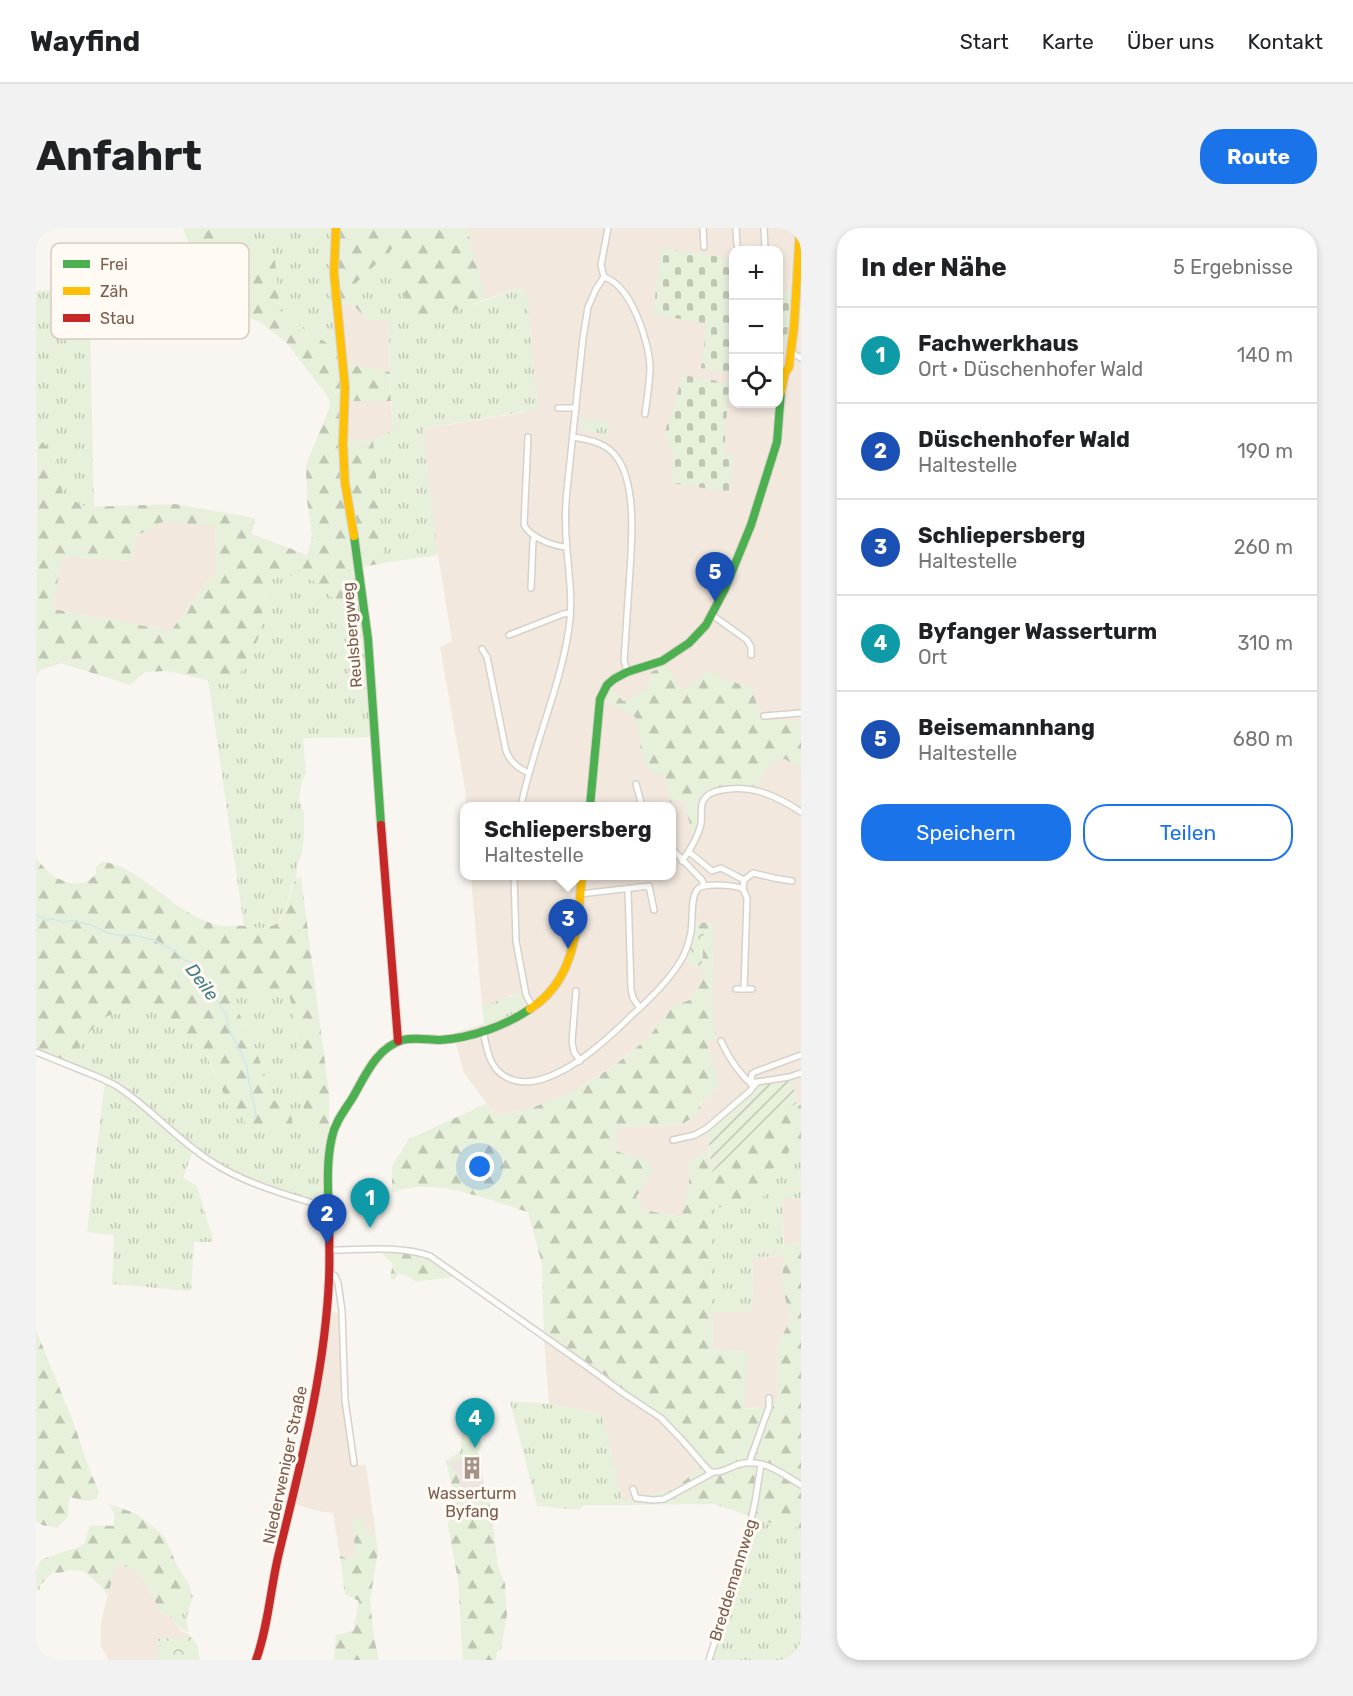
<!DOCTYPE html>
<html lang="de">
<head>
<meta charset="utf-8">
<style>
  body { margin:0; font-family:Rubik,sans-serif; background:#f2f2f2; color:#202124 }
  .controls { position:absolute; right:18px; top:18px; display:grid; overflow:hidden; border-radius:12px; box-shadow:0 3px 9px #0003 }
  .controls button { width:54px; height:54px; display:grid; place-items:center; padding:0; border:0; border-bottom:2px solid #e0e0e0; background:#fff; color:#202124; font:30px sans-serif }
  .you { position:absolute; left:444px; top:939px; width:21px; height:21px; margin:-15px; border:4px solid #fff; border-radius:50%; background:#1a73e8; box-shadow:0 0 0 9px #1a73e833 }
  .badge { display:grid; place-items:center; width:39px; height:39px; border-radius:50%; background:#1a73e8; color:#fff; font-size:20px; font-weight:700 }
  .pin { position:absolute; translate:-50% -50px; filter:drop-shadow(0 2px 3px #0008) }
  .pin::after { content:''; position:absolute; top:32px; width:21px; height:18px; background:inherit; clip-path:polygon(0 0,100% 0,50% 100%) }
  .popup { position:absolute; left:424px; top:574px; width:216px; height:78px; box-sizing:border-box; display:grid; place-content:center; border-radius:12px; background:#fff; filter:drop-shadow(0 2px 4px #0005); font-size:20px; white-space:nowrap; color:#757577 }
  .popup b { font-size:22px; color:#202124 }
  .popup::after { content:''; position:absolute; left:50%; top:100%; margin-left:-12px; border:12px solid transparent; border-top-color:#fff }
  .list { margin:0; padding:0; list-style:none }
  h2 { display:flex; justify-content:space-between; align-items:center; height:78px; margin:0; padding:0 24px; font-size:26px }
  h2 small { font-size:20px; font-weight:400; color:#757577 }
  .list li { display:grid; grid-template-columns:39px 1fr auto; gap:18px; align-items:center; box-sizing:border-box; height:96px; padding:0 24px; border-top:2px solid #e0e0e0 }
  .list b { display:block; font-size:22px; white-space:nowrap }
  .list p { margin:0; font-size:20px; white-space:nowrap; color:#757577 }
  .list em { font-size:20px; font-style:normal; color:#757577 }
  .actions { display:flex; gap:12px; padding:18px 24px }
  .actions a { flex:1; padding:14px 0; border:2px solid #1a73e8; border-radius:24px; text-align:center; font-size:21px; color:#1a73e8 }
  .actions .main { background:#1a73e8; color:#fff }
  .icon { flex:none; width:33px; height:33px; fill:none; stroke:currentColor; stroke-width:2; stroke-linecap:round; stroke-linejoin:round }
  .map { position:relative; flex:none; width:765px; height:1432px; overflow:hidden; border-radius:24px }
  header { display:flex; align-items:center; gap:36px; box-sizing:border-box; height:84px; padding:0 30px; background:#fff; border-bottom:2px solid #e0e0e0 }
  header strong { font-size:28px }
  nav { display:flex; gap:33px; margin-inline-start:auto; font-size:21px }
  .intro { display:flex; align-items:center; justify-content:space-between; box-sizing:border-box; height:144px; padding:0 36px }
  h1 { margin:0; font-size:42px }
  .button { padding:15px 27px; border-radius:24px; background:#1a73e8; color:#fff; font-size:21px; font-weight:700 }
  main { display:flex; gap:36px; padding:0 36px }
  aside { flex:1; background:#fff; border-radius:24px; box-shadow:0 3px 9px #0003 }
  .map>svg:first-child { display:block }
  .residential { fill:#f2e8de; fill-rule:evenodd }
  .industrial { fill:#ede5e0 }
  .grass { fill:url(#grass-tufts) }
  .forest { fill:url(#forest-firs); fill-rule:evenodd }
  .cemetery { fill:url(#cemetery-stones) }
  .park { fill:url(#park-crowns) }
  .garden { fill:url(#garden-furrows) }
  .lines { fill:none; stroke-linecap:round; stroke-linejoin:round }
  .stream { stroke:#d0e8ea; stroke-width:1.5 }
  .street-casing { stroke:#d7d1cb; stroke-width:8 }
  .fast-casing { stroke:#d9d2cb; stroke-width:10 }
  .slow-casing { stroke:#d9d2cb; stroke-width:10 }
  .jam-casing { stroke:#d9d2cb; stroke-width:10 }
  .street { stroke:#fefefd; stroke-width:5 }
  .fast { stroke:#4caf50; stroke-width:8 }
  .slow { stroke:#ffc107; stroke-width:8 }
  .jam { stroke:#c62828; stroke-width:8 }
  .labels { text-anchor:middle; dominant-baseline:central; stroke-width:6; stroke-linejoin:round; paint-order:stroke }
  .street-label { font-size:16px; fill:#7a5c4d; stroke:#fffaf3 }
  .poi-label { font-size:16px; fill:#7a5c4d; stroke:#fffaf3 }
  .water-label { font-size:18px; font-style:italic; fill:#437c86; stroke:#fffaf3 }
  .key { fill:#fffaf3; stroke:#d7cbc1; stroke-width:1.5 }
  .key-label { font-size:16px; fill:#7a5c4d }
</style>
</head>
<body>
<header>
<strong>Wayfind</strong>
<nav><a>Start</a><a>Karte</a><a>Über uns</a><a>Kontakt</a></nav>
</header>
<div class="intro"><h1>Anfahrt</h1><a class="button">Route</a></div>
<main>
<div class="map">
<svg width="765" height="1432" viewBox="0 0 765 1432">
  <defs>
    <pattern id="grass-tufts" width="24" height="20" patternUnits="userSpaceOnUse" patternTransform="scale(1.5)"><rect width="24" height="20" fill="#e7f0db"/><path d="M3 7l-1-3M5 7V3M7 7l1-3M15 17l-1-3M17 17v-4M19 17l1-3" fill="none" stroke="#c0c6b4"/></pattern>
    <pattern id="forest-firs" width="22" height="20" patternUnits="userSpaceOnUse" patternTransform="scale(1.5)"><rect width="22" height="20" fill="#e7f0db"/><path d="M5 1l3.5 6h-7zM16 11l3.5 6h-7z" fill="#c0c6b4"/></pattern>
    <pattern id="cemetery-stones" width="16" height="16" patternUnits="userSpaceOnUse" patternTransform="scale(1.5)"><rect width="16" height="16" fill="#e7f0db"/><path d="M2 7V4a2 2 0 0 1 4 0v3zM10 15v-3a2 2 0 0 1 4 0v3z" fill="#c0c6b4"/></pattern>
    <pattern id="park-crowns" width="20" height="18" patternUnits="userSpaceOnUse" patternTransform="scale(1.5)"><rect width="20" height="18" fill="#e7f0db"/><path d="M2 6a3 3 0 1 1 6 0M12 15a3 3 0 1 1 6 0" fill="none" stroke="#c0c6b4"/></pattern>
    <pattern id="garden-furrows" width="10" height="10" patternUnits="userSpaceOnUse" patternTransform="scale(1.5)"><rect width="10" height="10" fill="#e7f0db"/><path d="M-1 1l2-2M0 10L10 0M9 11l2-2" fill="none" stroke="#c0c6b4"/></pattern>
  </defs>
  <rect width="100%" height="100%" fill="#f9f5f0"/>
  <g class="residential">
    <path d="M431,0H765V877L760,876L756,848L671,901L673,924L653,932V959L646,989L608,982L600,969L610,932L580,923V900L646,896L663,877L683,858L671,815L680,812L675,773L678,696L656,694L645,731L662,739L668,746L656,771L636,779L612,810L578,837L537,864L493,881L459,887L428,845L420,816L418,805L484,785L489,780L487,766L473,768L457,776L446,778L435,648H636V578H430L429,560L404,419L416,413L402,327L386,201L484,185L502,180L491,68L485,59L450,71ZM698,22H742V176H698Z"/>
    <path d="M314,74L332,92L352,91L354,144L308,136L302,77Z"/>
    <path d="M311,173H355L357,202L337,213L310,212Z"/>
    <path d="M126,294L179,297L181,346L173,351L135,403L17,381L26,328L96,333L100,308Z"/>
    <path d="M746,970H765V1014L748,1017Z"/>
    <path d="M748,1028L746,1059L755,1092L742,1116L741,1172L739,1175L730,1178L706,1181L712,1124L677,1121L676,1084L716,1082L717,1029Z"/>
    <path d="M293,1084L304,1085L306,1158L315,1236L330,1237L340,1308L331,1305L319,1326L314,1331L304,1328L297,1285L277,1282L256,1275Z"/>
    <path d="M508,1111L611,1181L636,1201L666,1239L640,1260L587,1273L566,1186L513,1176Z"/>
    <path d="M80,1336L92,1339L105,1347L125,1385L136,1390L144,1402L152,1406L160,1415L163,1432H73L65,1419V1394Z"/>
  </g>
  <path class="industrial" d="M442,1227L451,1269L426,1274L422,1246H419L414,1237H411L409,1233L415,1234L419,1231Z"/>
  <g class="grass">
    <path d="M197,0H296L295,52L301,122L244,83L239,32L198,21Z"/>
    <path d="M358,18L437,77L485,59L491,68L502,181L386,201L402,327L348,335L337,213L357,202L352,92H332L320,55Z"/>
    <path d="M53,59L58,279H50L27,267L17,223L0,212V63Z"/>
    <path d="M545,190L572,193L571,213C565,204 554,203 544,202Z"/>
    <path d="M249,347L277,352L326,396L334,509L267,510L270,545L265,557L263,571L268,586V607L266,625L261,639L260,651L255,659L249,684L240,696L224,701L208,698L172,451L188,456L222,411L232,352Z"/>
    <path d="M253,764L262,814L263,859L273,904L293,909L289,970L284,974L210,952L158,920L147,950L161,958L178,1014H158L155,1063L76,1056L78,1007L51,1004L69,852L33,837C42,820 56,795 74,787C79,785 87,784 92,783C109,780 113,780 127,788C136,793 147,799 151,809L156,811L168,823L180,848L252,879L232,869L224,833L194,766Z"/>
    <path d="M487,766L489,780L484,785L448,797L446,778C462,774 470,768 487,766Z"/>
    <path d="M765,914V970H746L748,1028L717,1029L716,1083L676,1084L674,979H693L733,942L755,916Z"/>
    <path d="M474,1173L513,1176L566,1186L588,1277H548L543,1282L501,1278Z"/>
    <path d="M433,1180L437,1184L445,1214L442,1227L419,1231L415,1234L409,1233L425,1223L426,1183Z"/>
    <path d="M722,1293L765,1300V1432H675L714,1296Z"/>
    <path d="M157,1369C153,1380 148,1393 153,1404C138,1399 128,1384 140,1371Z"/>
  </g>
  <g class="forest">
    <path d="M147,0H197L199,21L239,32L244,83L301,122L307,155L306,237L322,349L326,396L277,352L249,347L232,352L222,411L202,449L188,456L132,443L109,444L94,457L25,435L5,442L0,447L1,211L17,223L27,267L50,279L139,276L219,290L216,306L271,327L276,309L271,271L270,237L294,178L293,170L250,114L224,94L174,75ZM126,294L179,298L181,346L173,351L135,403L17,381L26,328L96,333L100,308Z"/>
    <path d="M304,0H431L450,71L375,98L358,19L320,55L332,92L314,74L302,77L301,46Z"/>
    <path d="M308,136L354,144L355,173H311Z"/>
    <path d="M310,212L337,213L348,335L326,339L312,257Z"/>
    <path d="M629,438L647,463L672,443L703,456L714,457L720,474L729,492L765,493V541L749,531L733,538L718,560L671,565L657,611L648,571L634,574L627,546H617L607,533L600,490L594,485L588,484L570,471L576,462L587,473L594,471L613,458L615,444Z"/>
    <path d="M0,629C12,649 41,667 60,646V639L66,634C99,636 133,677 164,691C171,694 182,698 190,698C196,699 202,697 208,698C219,699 229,702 240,696C253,687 252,664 260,651L265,649L293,866V909L273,904L263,859L262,814L253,764L195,767L224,833L232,869L252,879L256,891L257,900L244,897L212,906L207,888L195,885C186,863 174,819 151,809C147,799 136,793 127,788C113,780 109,780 92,783C87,784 79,785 74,787C56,795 42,820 33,837L0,824Z"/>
    <path d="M660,694L678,696L675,773L681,812L671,815L683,858L663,876L666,884L646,896L581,900L580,923L610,932L618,942L600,969L608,982L645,989L653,959V932L673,924L676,943L692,930L725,905L727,894L760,876L765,877V914L755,916L749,936L733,942L727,971H715L708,977L674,980L677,1121L713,1124L707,1181C718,1180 733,1180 741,1172L742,1116L755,1091L746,1059L748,1017L765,1014V1300L723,1293L720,1299L714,1296V1288L678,1276L588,1277L587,1273L640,1260L666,1238L625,1191L508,1111L506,1036L492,984C453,972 395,947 356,965V938L373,911L450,876L459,887L493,881L537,864L579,837L612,810L636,779L656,771L668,746L662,739L666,736L668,703L659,699Z"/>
    <path d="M346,1022L390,1026L417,1046L416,1049L380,1054L371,1048L363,1045L358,1052L354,1050L357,1036L347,1026Z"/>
    <path d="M0,1102L38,1196L54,1243L63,1264L61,1271L49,1273L33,1269L32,1289L21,1300L6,1297L0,1293Z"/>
    <path d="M411,1237H414L419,1246L422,1245L426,1274L451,1269L454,1271L462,1339L469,1356L471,1386L465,1422L461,1424L460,1432H427L422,1352L412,1299L414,1284L418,1276V1268Z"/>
    <path d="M73,1276L101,1286L128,1308L141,1337L152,1355L157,1369L140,1371C133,1378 134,1381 136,1390L125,1385L105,1347L92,1339L80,1336L72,1368C63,1356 52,1341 36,1342C28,1343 26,1346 17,1344L4,1357V1362L0,1363V1343L4,1333C18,1325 34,1324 48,1316L54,1297L77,1298L79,1288Z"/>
    <path d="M317,1290L327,1291L331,1305L340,1308L342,1323L334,1372L338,1410L343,1432H298L300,1407L317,1403L323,1373L309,1366L304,1328L314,1331L319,1326Z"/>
  </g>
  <g class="cemetery">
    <path d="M625,20L697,31V146L665,140L671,96L617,86Z"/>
    <path d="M743,37L748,38L745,62L755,63L751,110L743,145Z"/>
    <path d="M646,147L693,155L688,225L698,227L693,264L635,255L638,229L628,207L642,163Z"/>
  </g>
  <g class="park">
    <path d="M659,699L668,703L666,736L662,739L649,732L656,714Z"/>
    <path d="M155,1409L161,1417L164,1432H122V1411Z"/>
  </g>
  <path class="garden" d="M756,849L760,876L727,894L726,905L692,930L676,944L671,901L719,857Z"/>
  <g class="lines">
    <path class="stream" d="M0,687L11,692L17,691L27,694L36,693L55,697L73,705L87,708L97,707L118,712L139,723L148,732L156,735C159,746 170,751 176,761C181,770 183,779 190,786C191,805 203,818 210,835C213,845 211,854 216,863L215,866L218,874L220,889"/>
    <g class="street-casing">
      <g id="street">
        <path d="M667,0L668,19"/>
        <path d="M700,0L701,17"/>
        <path d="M728,0L729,22"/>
        <path d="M568,49C595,57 613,113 614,139C614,154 611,170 609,186"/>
        <path d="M568,49L565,37L572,0"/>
        <path d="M754,124L765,130"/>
        <path d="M522,180H540"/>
        <path d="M492,209L488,297C494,309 516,318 530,319"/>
        <path d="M537,209C553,212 568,214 579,227C603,256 595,322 593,358C591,383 590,407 588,432L591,444"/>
        <path d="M495,360L497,313L499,308"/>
        <path d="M676,387L711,412L715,419V427"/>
        <path d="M473,407L527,386L534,385"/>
        <path d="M446,421L451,429L470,523C475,535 482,540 493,545"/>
        <path d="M728,488L765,485"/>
        <path d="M600,556L606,578"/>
        <path d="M485,578C497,518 524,461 533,400C537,374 533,348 531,322C529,302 529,281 531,262L547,110L552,79L560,61L568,49"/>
        <path d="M636,621L666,652L668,657"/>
        <path d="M653,624L676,643L685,640L708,652"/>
        <path d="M646,633C654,622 662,609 665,596C666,588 664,580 667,573C671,565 679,563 686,562C715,556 741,568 765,584"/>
        <path d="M478,648L480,713L490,767L494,774L498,779"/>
        <path d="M592,661L595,761L597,770L604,780"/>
        <path d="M707,661L711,670L708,761"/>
        <path d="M544,666L613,658L618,682"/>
        <path d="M700,761H716"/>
        <path d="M540,763L536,814L538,824L544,833"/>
        <path d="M447,802C450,816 452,834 463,844C501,878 569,814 595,788C613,772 631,755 644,734C650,725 653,714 655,704C657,693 654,666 663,660C670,655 700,657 707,661L708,652L717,645L738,650L756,653"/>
        <path d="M685,813C693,831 703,845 717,858"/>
        <path d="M0,824L62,849L79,857C114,879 141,912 176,934C211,957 253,967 292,980"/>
        <path d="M719,857L715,850L716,846L719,844L765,827"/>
        <path d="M637,912L659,907L671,900L714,863L721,854L753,849L765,845"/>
        <path d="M294,1022C326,1022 363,1017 394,1028L560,1145L587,1165L625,1190L646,1212L673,1243C684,1247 693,1239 704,1236C727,1230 747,1246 765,1257"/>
        <path d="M294,1045L299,1048L302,1055L306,1083L309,1172L318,1235"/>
        <path d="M713,1235L733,1179V1170"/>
        <path d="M597,1261L600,1270L617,1272L628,1271L676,1245"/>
        <path d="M673,1432L708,1323L719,1274L725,1236"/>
      </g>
    </g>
    <g class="fast-casing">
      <g id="fast">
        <path d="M318,308L332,411L345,597"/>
        <path d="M554,578L564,471L571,457L578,451L591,444L626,433L653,415L670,397L688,363L715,297L741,214L745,164"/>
        <path d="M293,987C292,962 290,934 296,909C299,894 309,882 317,869C329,848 341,819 367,812C379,809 392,812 404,812C435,810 469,798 494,781"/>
      </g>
    </g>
    <g class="slow-casing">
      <g id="slow">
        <path d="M300,0L298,45L309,159L307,216L309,255L318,308"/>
        <path d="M745,164L749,145L753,139L758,99L764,0"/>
        <path d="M494,781C541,751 541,697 546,648"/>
      </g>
    </g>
    <g class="jam-casing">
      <g id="jam">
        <path d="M345,597L362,813"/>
        <path d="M220,1432C232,1399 234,1364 242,1329C264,1238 289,1145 293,1051C294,1030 293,1008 293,987"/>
      </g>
    </g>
    <use href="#street" class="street"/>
    <use href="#fast" class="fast"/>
    <use href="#slow" class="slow"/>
    <use href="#jam" class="jam"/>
  </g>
  <defs>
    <g id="building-bare" transform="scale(1.8)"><path d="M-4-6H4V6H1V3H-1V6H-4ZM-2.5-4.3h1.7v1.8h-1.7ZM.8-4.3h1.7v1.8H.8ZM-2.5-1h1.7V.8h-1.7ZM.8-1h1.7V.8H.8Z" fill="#a69286" stroke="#fffaf3" stroke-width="2.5" paint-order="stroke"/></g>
  </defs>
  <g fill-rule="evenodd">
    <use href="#building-bare" x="436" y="1240"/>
  </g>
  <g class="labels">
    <g class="street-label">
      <text transform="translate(316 407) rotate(-95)">Reulsbergweg</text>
      <text transform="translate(249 1237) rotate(-78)">Niederweniger Straße</text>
      <text transform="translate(697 1352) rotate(-73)">Breddemannweg</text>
    </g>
    <g class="poi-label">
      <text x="436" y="1265">Wasserturm<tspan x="436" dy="18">Byfang</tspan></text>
    </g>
    <g class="water-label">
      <text transform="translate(166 754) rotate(53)">Deile</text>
    </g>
  </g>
  <rect x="15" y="15" width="198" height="96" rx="9" class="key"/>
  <rect x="27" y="32" width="27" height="8" fill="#4caf50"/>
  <rect x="27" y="59" width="27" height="8" fill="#ffc107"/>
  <rect x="27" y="86" width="27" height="8" fill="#c62828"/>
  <g class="key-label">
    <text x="64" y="42">Frei</text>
    <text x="64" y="69">Zäh</text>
    <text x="64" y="96">Stau</text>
  </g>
</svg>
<div class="controls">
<button>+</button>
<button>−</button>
<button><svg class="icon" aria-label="locate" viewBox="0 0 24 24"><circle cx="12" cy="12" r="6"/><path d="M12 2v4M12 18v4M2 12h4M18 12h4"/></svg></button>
</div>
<div class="you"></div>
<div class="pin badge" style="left:334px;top:1000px;background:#0f9aa8">1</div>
<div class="pin badge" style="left:291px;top:1016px;background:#1a4fb4">2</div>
<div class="pin badge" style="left:532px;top:721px;background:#1a4fb4">3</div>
<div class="popup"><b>Schliepersberg</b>Haltestelle</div>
<div class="pin badge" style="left:439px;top:1220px;background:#0f9aa8">4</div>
<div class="pin badge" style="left:679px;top:374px;background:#1a4fb4">5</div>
</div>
<aside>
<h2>In der Nähe<small>5 Ergebnisse</small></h2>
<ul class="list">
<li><span class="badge" style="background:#0f9aa8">1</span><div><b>Fachwerkhaus</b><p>Ort · Düschenhofer Wald</p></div><em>140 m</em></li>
<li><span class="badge" style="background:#1a4fb4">2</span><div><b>Düschenhofer Wald</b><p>Haltestelle</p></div><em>190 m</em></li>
<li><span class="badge" style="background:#1a4fb4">3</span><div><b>Schliepersberg</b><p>Haltestelle</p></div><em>260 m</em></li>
<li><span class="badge" style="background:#0f9aa8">4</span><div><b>Byfanger Wasserturm</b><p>Ort</p></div><em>310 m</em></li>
<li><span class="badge" style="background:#1a4fb4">5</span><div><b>Beisemannhang</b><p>Haltestelle</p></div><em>680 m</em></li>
</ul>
<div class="actions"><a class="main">Speichern</a><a>Teilen</a></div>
</aside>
</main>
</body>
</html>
